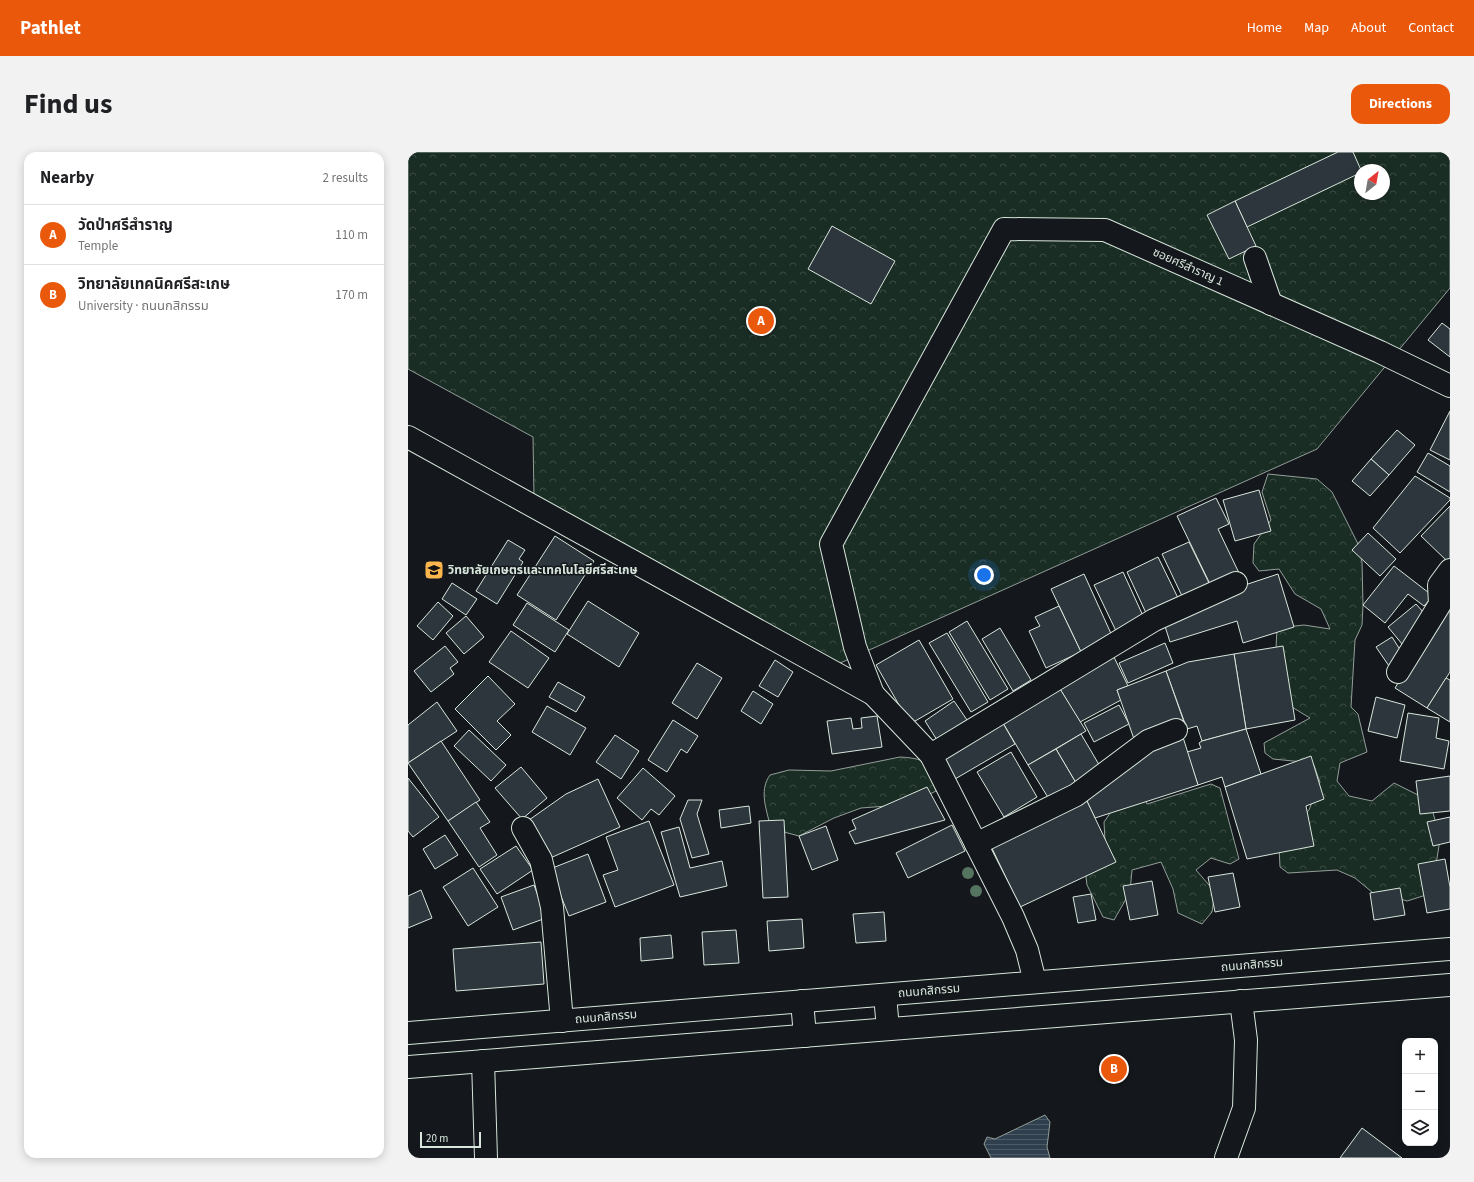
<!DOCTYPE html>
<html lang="en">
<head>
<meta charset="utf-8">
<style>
  body { margin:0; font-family:"Source Sans 3","Noto Sans Thai",sans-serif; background:#f2f2f2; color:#202124 }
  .controls { position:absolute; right:12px; bottom:12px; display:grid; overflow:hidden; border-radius:8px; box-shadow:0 2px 10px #0003 }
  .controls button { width:36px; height:36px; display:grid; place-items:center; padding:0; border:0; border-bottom:1px solid #e0e0e0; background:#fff; color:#202124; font:20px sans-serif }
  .compass { position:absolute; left:946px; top:12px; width:36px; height:36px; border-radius:50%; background:#fff; box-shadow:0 2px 10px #0003; rotate:31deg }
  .scale { position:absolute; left:12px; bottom:10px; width:61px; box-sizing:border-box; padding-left:4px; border:2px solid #d8e6dc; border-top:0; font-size:11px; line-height:14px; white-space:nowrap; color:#d8e6dc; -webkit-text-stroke:3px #14181c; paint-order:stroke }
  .you { position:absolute; left:576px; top:423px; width:14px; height:14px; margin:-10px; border:3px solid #fff; border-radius:50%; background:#1a73e8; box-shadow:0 0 0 6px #1a73e833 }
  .badge { display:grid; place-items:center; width:26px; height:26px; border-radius:50%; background:#ea580c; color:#fff; font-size:13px; font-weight:700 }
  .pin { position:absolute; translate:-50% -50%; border:2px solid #fff; box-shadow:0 1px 4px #0006 }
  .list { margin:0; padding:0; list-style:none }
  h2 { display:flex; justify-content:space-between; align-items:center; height:52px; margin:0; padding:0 16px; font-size:17px }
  h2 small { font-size:13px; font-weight:400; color:#757577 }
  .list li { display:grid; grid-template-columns:26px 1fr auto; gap:12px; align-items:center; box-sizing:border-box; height:60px; padding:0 16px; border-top:1px solid #e0e0e0 }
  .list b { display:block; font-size:15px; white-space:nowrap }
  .list p { margin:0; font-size:13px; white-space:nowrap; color:#757577 }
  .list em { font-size:13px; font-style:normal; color:#757577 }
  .icon { flex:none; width:22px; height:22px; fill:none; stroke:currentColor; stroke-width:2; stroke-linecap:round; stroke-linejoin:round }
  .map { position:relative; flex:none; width:1042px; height:1006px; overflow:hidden; border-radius:12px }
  header { display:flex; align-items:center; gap:24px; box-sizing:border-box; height:56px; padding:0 20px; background:#ea580c; color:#fff }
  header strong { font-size:19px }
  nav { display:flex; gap:22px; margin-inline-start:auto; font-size:14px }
  .intro { display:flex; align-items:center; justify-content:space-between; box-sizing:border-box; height:96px; padding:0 24px }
  h1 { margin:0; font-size:28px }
  .button { padding:10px 18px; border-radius:12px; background:#ea580c; color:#fff; font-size:14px; font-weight:700 }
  main { display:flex; gap:24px; padding:0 24px }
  aside { flex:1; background:#fff; border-radius:12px; box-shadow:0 2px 10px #0003 }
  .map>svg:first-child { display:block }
  .forest { fill:url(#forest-crowns); stroke:#939e99; fill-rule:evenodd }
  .water { fill:url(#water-rules); stroke:#939e99 }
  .building { fill:#2c363c; stroke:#d8e6dc }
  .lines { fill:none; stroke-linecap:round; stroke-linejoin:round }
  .minor-casing { stroke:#d8e6dc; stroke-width:24 }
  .major-casing { stroke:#d8e6dc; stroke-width:24 }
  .minor { stroke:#14181c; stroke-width:22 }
  .major { stroke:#14181c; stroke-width:22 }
  .tree { fill:#55745f }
  .labels { text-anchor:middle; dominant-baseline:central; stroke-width:3; stroke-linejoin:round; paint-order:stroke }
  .street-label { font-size:12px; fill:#d8e6dc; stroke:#14181c }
  .poi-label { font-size:12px; font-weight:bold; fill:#d8e6dc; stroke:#14181c; text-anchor:start }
</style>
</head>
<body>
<header>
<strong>Pathlet</strong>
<nav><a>Home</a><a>Map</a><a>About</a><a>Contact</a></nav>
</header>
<div class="intro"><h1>Find us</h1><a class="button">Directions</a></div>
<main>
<aside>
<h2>Nearby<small>2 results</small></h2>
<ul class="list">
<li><span class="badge">A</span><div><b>วัดป่าศรีสำราญ</b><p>Temple</p></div><em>110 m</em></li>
<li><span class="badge">B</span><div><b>วิทยาลัยเทคนิคศรีสะเกษ</b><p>University · ถนนกสิกรรม</p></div><em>170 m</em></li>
</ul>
</aside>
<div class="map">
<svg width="1042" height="1006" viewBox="0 0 1042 1006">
  <defs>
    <pattern id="forest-crowns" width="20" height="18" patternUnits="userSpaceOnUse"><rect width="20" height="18" fill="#1a2d24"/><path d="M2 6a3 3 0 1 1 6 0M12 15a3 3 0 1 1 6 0" fill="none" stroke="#3b4b43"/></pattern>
    <pattern id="water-rules" width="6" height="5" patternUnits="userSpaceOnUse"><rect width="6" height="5" fill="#2f3f4d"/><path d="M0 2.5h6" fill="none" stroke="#4c5b66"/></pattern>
  </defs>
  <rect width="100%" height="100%" fill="#14181c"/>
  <g class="forest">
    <path d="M0,0H1042V136L909,297L430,512L126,345L125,285L0,217ZM952,18H976V42H952Z"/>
    <path d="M860,322L909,327L924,340L950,392L954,410L955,453L954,473L947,488L943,555L950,562L959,600L932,611L929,629L941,644L964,649L986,631L1022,649L1032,687L1026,726L1018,743L999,749L980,743L970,745L947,726L929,718L880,721L872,715L871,695L880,678L901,658L912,630L905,611L865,607L857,601L856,591L902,566L874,549L867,517L869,476L896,473L922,477L913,457L887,442L871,417L851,419L845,411L846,392L863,368L854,340Z"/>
    <path d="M492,605C523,607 519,611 528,639L510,648L492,653L453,656L426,666L391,684L376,680L361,669C357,653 352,637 362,623L381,618L423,619Z"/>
    <path d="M803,632L812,636L831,707L822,712L803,706L788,718L807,740L804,760L794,772L770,761L765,737L753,710L724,718L722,740L706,768L695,765L679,733L677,717L698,710L696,670L711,648L733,639L739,652Z"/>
  </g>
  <path class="water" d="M637,963L642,970L639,995L642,1006H583L576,992L579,985L587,987Z"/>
  <g class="building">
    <path d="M930,0H945L953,18L952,21L839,75L827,49Z"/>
    <path d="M827,49L848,94L821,107L799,63Z"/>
    <path d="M424,74L487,109L463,152L400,117Z"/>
    <path d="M1034,171L1042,177V205L1020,188Z"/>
    <path d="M1042,259V308L1022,298Z"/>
    <path d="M989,278L1007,293L981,323L963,307Z"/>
    <path d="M1020,301L1042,314V340L1009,320Z"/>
    <path d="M963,307L981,323L962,344L944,329Z"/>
    <path d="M1007,324L1042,346V348L992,401L965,376Z"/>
    <path d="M851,338L863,379L827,389L815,348Z"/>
    <path d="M808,346L821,372L810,377L831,421L803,434L769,364Z"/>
    <path d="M1042,354V406L1039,409L1013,384Z"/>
    <path d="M960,381L988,407L972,424L944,398Z"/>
    <path d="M147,384L186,409L148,468L109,443Z"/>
    <path d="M100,388L117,398L111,407L115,410L89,452L68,439Z"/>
    <path d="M781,390L801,431L774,444L754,402Z"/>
    <path d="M750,405L770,446L738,461L719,420Z"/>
    <path d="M986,414L1025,444L1016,454L1000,442L977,471L955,453Z"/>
    <path d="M715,420L736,466L708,479L686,433Z"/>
    <path d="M676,422L705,486L673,500L643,437Z"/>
    <path d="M870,422L886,475L835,491L829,469L762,490L756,471L837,433Z"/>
    <path d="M44,431L69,447L58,463L34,447Z"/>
    <path d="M1042,446V520L1019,556L987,536Z"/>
    <path d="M180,449L231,481L211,515L159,482Z"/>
    <path d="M30,450L45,464L25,488L9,474Z"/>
    <path d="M119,451L161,478L147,500L105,473Z"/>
    <path d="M1008,452L1016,461L999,498L980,475Z"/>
    <path d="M651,454L673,500L638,516L621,479L632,474L627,465Z"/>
    <path d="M58,464L76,485L56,502L38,481Z"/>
    <path d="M559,469L600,537L582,548L541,480Z"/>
    <path d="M592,476L623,528L605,539L574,487Z"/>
    <path d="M103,479L141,506L120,536L81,510Z"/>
    <path d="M539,481L580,550L563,560L521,491Z"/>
    <path d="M984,485L996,504L981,514L968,495Z"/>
    <path d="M511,488L545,547L502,572L468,513Z"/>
    <path d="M757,491L765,511L720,531L711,511Z"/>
    <path d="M37,494L50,510L42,516L46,522L23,540L6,519Z"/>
    <path d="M875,494L887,568L838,577L826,502Z"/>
    <path d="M704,501L720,534L709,538L713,548L672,570L649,532Z"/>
    <path d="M826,502L838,577L794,589L789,574L779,577L758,519L780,510Z"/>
    <path d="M367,508L385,520L370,545L351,534Z"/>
    <path d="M289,511L314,526L289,567L264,551Z"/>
    <path d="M758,519L776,570L726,587L709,538Z"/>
    <path d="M80,524L107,552L89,569L103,583L88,598L47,557Z"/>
    <path d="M1038,526L1042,528V570L1019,556Z"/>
    <path d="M150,530L177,545L168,560L141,545Z"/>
    <path d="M649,532L678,579L620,613L592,566Z"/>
    <path d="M345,539L365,552L353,572L333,559Z"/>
    <path d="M968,545L997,553L989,586L960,579Z"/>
    <path d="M546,549L559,568L529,588L517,569Z"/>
    <path d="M29,550L49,579L0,611V573Z"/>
    <path d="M711,553L721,572L686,590L676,571Z"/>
    <path d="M139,554L178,576L162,603L124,580Z"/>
    <path d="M1000,561L1031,566L1028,586L1041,589L1036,617L992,609Z"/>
    <path d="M469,564L474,595L424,602L419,569L443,566L445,577L454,576L453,566Z"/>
    <path d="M592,566L607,592L547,627L532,602Z"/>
    <path d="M265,568L290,584L279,601L273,597L259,620L240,608Z"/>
    <path d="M838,577L853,622L817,635L814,625L790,633L779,600L793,596L791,591L794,589Z"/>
    <path d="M61,578L98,613L83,629L46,594Z"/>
    <path d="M673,582L693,616L668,631L648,597Z"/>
    <path d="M774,582L790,633L687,666L677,645L743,593Z"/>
    <path d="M207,583L231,599L213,627L188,610Z"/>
    <path d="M33,589L72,648L40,669L0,611Z"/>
    <path d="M648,597L668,631L641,647L620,613Z"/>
    <path d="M603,600L629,645L596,665L569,620Z"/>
    <path d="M903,604L916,647L898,654L906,694L839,707L817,635Z"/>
    <path d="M113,615L139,646L114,667L87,636Z"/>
    <path d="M235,616L267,644L251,663L243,657L234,668L209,646Z"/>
    <path d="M1042,624V659L1012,662L1008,629Z"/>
    <path d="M0,626L31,665L5,685L0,679Z"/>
    <path d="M190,627L212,675L140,707L121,668L158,642Z"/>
    <path d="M519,635L537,668L447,692L441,680L448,677L444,668Z"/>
    <path d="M677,645L708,710L612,755L581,690Z"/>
    <path d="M280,648H294L289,662L301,702L284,706L272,667Z"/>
    <path d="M68,650L82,670L72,676L89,703L71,715L40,669Z"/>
    <path d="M341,654L343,671L313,676L311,658Z"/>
    <path d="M1042,665V690L1025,694L1019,670Z"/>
    <path d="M376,668L380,745L355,746L351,669Z"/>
    <path d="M241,669L266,733L207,755L195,723L210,718L198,685Z"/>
    <path d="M544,673L557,699L500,726L488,701Z"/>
    <path d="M418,674L430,708L404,718L391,684Z"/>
    <path d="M271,675L282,716L314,709L319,734L272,745L253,680Z"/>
    <path d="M37,683L50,703L27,717L15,697Z"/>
    <path d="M108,694L125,718L89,742L72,717Z"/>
    <path d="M180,702L198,750L161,764L142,717Z"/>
    <path d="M1037,707L1042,735V757L1019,761L1010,712Z"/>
    <path d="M65,716L90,755L60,774L35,735Z"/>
    <path d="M825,721L832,755L807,760L800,725Z"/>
    <path d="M744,729L750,763L722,768L715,734Z"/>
    <path d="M126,733L138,766L105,778L93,745Z"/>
    <path d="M992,736L997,763L966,768L962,741Z"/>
    <path d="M13,738L24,766L0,776V744Z"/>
    <path d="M683,742L688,768L670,771L665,745Z"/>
    <path d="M476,760L478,789L448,791L445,762Z"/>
    <path d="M394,767L396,796L361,799L359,769Z"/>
    <path d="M328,778L331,811L296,813L294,780Z"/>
    <path d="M263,783L265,806L233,809L232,786Z"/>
    <path d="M133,790L136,832L48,839L45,797Z"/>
    <path d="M954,976L994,1006H932Z"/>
  </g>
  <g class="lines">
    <g class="minor-casing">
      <g id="minor">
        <path d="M847,106L863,152"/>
        <path d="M0,285L465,542L523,603L605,765L619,798L627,830"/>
        <path d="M990,520L1032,452L1031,433L1042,418"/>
        <path d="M465,542L447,495L423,392L596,77L697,78L972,200L1042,234"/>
        <path d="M523,603L746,468L828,431"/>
        <path d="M115,676L133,708L144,755L154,869"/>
        <path d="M568,692L668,643L740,589L768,578"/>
        <path d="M477,843L480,877"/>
        <path d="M394,849L397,884"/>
        <path d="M75,909L78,1006"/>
        <path d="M818,1006L836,956L838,888L833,849"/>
      </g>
    </g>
    <g class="major-casing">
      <g id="major">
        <path d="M0,881L1042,797"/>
        <path d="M0,915L1042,833"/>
      </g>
    </g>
    <use href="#minor" class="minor"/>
    <use href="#major" class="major"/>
  </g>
  <g class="tree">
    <circle cx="560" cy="721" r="6"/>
    <circle cx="568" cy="739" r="6"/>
  </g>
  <defs>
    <g id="university-square" transform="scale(1)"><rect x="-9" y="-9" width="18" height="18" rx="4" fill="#ffb74d" stroke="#14181c"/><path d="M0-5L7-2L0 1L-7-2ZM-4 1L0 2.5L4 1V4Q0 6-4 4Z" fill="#111"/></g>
  </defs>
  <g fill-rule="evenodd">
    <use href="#university-square" x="26" y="418"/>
  </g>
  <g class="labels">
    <g class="street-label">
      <text transform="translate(780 115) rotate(24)">ซอยศรีสำราญ 1</text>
      <text transform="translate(844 813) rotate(-5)">ถนนกสิกรรม</text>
      <text transform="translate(521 839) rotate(-5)">ถนนกสิกรรม</text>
      <text transform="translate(198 865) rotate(-5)">ถนนกสิกรรม</text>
    </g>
    <g class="poi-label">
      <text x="40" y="418">วิทยาลัยเกษตรและเทคโนโลยีศรีสะเกษ</text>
    </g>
  </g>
</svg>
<div class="controls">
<button>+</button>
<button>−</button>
<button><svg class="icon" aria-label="layers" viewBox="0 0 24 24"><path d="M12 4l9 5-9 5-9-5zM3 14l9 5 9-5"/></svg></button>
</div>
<svg class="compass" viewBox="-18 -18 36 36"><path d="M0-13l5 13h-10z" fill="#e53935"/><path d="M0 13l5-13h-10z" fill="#757577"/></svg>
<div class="scale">20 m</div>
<div class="you"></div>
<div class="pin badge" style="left:353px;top:169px">A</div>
<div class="pin badge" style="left:706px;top:917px">B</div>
</div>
</main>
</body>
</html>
